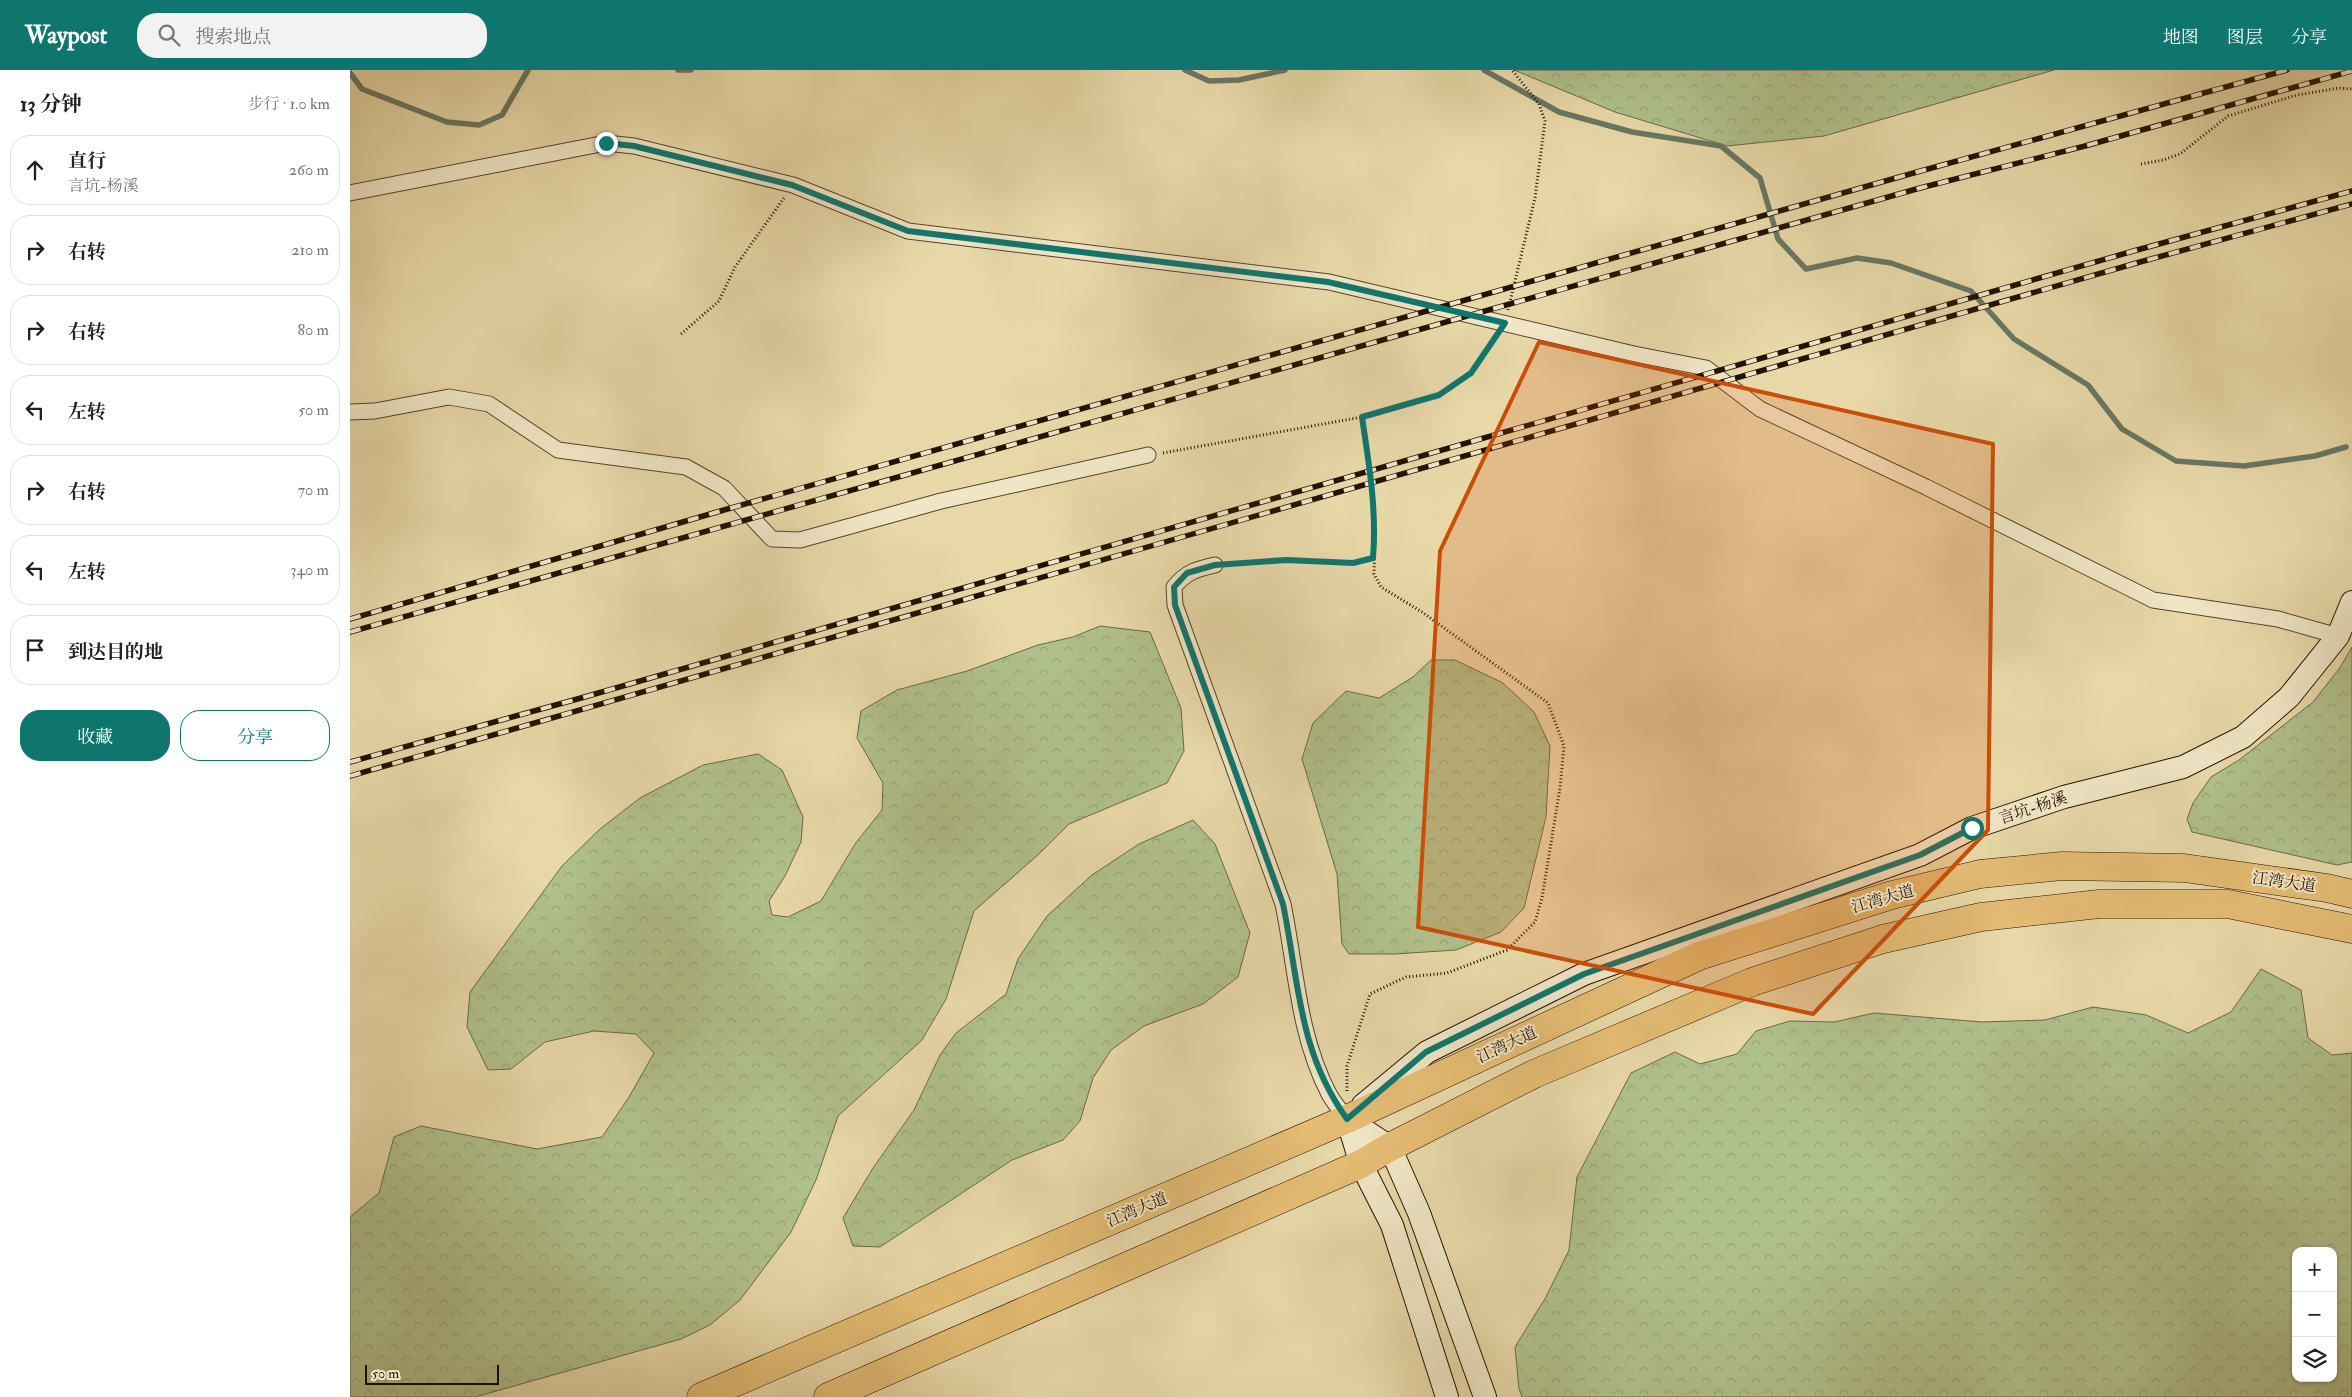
<!DOCTYPE html>
<html lang="zh">
<head>
<meta charset="utf-8">
<style>
  body { margin:0; font-family:"IM FELL Double Pica","Noto Serif SC",serif; background:#f2f2f2; color:#222 }
  .controls { position:absolute; right:15px; bottom:15px; display:grid; overflow:hidden; border-radius:10px; box-shadow:0 1px 4px #0004 }
  .controls button { width:45px; height:45px; display:grid; place-items:center; padding:0; border:0; border-bottom:1px solid #e0e0e0; background:#fff; color:#222; font:25px sans-serif }
  .scale { position:absolute; left:15px; bottom:12px; width:134px; box-sizing:border-box; padding-left:5px; border:2px solid #221201; border-top:0; font-size:14px; line-height:18px; white-space:nowrap; color:#221201; -webkit-text-stroke:4px #f0e6c6; paint-order:stroke }
  .stop { position:absolute; width:15px; height:15px; margin:-11px; border:4px solid #0f766e; border-radius:50%; background:#fff }
  .stop.end { background:#0f766e; border-color:#fff; box-shadow:0 1px 5px #0008 }
  .list { margin:0; padding:0; list-style:none }
  h2 { display:flex; justify-content:space-between; align-items:center; height:65px; margin:0; padding:0 20px; font-size:21px }
  h2 small { font-size:16px; font-weight:400; color:#767676 }
  .list li { display:grid; grid-template-columns:32px 1fr auto; gap:15px; align-items:center; box-sizing:border-box; height:70px; margin:0 10px 10px; padding:0 10px; border:1px solid #e0e0e0; border-radius:20px }
  .list b { display:block; font-size:19px; white-space:nowrap }
  .list p { margin:0; font-size:16px; white-space:nowrap; color:#767676 }
  .list em { font-size:16px; font-style:normal; color:#767676 }
  .actions { display:flex; gap:10px; padding:15px 20px }
  .actions a { flex:1; padding:11px 0; border:1px solid #0f766e; border-radius:20px; text-align:center; font-size:18px; color:#0f766e }
  .actions .main { background:#0f766e; color:#fff }
  .icon { flex:none; width:28px; height:28px; fill:none; stroke:currentColor; stroke-width:2; stroke-linecap:round; stroke-linejoin:round }
  .map { position:relative; flex:none; width:2002px; height:1327px; overflow:hidden }
  header { display:flex; align-items:center; gap:30px; box-sizing:border-box; height:70px; padding:0 25px; background:#0f766e; color:#fff }
  header strong { font-size:24px }
  nav { display:flex; gap:28px; margin-inline-start:auto; font-size:18px }
  .search { width:350px; height:45px; background:#f2f2f2; display:flex; align-items:center; gap:12px; box-sizing:border-box; padding:0 18px; border-radius:20px; color:#767676; font-size:19px }
  main { display:flex }
  aside { flex:1; background:#fff }
  .map>svg:first-child { display:block }
  .forest { fill:url(#forest-crowns); stroke:#696946; fill-rule:evenodd }
  .lines { fill:none; stroke-linecap:round; stroke-linejoin:round }
  .stream { stroke:#687764; stroke-width:5.5 }
  .street-casing { stroke:#54442b; stroke-width:17 }
  .secondary-casing { stroke:#221201; stroke-width:24 }
  .highway-casing { stroke:#221201; stroke-width:29 }
  .path { stroke:#221201; stroke-width:3; stroke-dasharray:1 2.5; stroke-linecap:butt }
  .street { stroke:#f0e6c6; stroke-width:15 }
  .secondary { stroke:#f0e6c6; stroke-width:22 }
  .highway { stroke:#e4bc74; stroke-width:28 }
  .rail-casing { stroke:#221201; stroke-width:5.5 }
  .rail { stroke:#f0e6c6; stroke-width:4; stroke-dasharray:11; stroke-linecap:butt }
  .route { stroke:#0f766e; stroke-width:6 }
  .marked { fill:#ca4e0a; fill-opacity:0.2; stroke:#ca4e0a; stroke-width:4; stroke-linejoin:round }
  .labels { text-anchor:middle; dominant-baseline:central; stroke-width:4; stroke-linejoin:round; paint-order:stroke }
  .street-label { font-size:16px; fill:#221201; stroke:#f0e6c6 }
</style>
</head>
<body>
<header>
<strong>Waypost</strong>
<div class="search"><svg class="icon" aria-label="search" viewBox="0 0 24 24"><circle cx="10" cy="10" r="6"/><path d="M15 15l6 6"/></svg>搜索地点</div>
<nav><a>地图</a><a>图层</a><a>分享</a></nav>
</header>
<main>
<aside>
<h2>13 分钟<small>步行 · 1.0 km</small></h2>
<ul class="list">
<li><svg class="icon" aria-label="ahead" viewBox="0 0 24 24"><path d="M12 20V5M6 11l6-6 6 6"/></svg><div><b>直行</b><p>言坑-杨溪</p></div><em>260 m</em></li>
<li><svg class="icon" aria-label="right" viewBox="0 0 24 24"><path d="M7 20v-9h11M14 6l5 5-5 5"/></svg><div><b>右转</b></div><em>210 m</em></li>
<li><svg class="icon" aria-label="right" viewBox="0 0 24 24"><path d="M7 20v-9h11M14 6l5 5-5 5"/></svg><div><b>右转</b></div><em>80 m</em></li>
<li><svg class="icon" aria-label="left" viewBox="0 0 24 24"><path d="M17 20v-9H6M10 6l-5 5 5 5"/></svg><div><b>左转</b></div><em>50 m</em></li>
<li><svg class="icon" aria-label="right" viewBox="0 0 24 24"><path d="M7 20v-9h11M14 6l5 5-5 5"/></svg><div><b>右转</b></div><em>70 m</em></li>
<li><svg class="icon" aria-label="left" viewBox="0 0 24 24"><path d="M17 20v-9H6M10 6l-5 5 5 5"/></svg><div><b>左转</b></div><em>340 m</em></li>
<li><svg class="icon" aria-label="arrive" viewBox="0 0 24 24"><path d="M6 21V4h12l-3 4 3 4H6"/></svg><div><b>到达目的地</b></div></li>
</ul>
<div class="actions"><a class="main">收藏</a><a>分享</a></div>
</aside>
<div class="map">
<svg width="2002" height="1327" viewBox="0 0 2002 1327">
  <defs>
    <pattern id="forest-crowns" width="20" height="18" patternUnits="userSpaceOnUse" patternTransform="scale(1.25)"><rect width="20" height="18" fill="#b0c08c"/><path d="M2 6a3 3 0 1 1 6 0M12 15a3 3 0 1 1 6 0" fill="none" stroke="#97a477"/></pattern>
  </defs>
  <rect width="100%" height="100%" fill="#e8d8a8"/>
  <filter id="stains"><feTurbulence type="fractalNoise" baseFrequency=".004" numOctaves="4"/><feColorMatrix values="0 0 0 0 .2 0 0 0 0 .09 0 0 0 0 .02 0 0 0 .5 -.17"/></filter>
  <radialGradient id="worn" r=".72"><stop offset=".6" stop-color="#630" stop-opacity="0"/><stop offset="1" stop-color="#630" stop-opacity=".3"/></radialGradient>
  <g class="forest">
    <path d="M1164,0H1704L1474,66L1377,76L1265,42Z"/>
    <path d="M750,556L800,562L831,638L834,681L817,713L719,754L689,784L624,841L596,929L572,970L488,1046L466,1110L441,1162L390,1230L360,1255L331,1269L125,1327H0V1147L29,1123L44,1067L71,1056L187,1079L252,1067L279,1027L304,983L286,964L244,961L195,972L161,999L138,1000L117,957L120,922L212,796L250,759L290,728L353,695L408,684L432,700L453,747L451,772L435,806L419,831L422,845L438,847L471,831L505,774L532,740L533,713L507,668L511,641L547,620L617,601L688,575L723,567Z"/>
    <path d="M2002,577V792L1987,795L1842,762L1837,749L1843,733L1861,707L1889,690L1963,632L1989,599Z"/>
    <path d="M1081,590H1105L1153,613L1184,642L1200,676L1196,747L1174,838L1151,862L1106,880L1045,884H999L992,874L987,804L952,689L963,653L996,621L1029,628L1063,607Z"/>
    <path d="M843,750L865,774L900,863L888,907L853,934L794,956L761,980L743,1008L730,1051L713,1070L662,1090L530,1177L503,1176L493,1148L523,1098L564,1040L590,985L606,963L656,924L668,889L697,846L742,805L789,774Z"/>
    <path d="M1911,899L1951,920L1958,968L1982,985L2002,983V1327H1172L1169,1319L1165,1277L1196,1227L1219,1180L1227,1107L1281,1003L1325,982L1350,994L1387,984L1406,961L1440,951L1484,952L1524,943L1632,952L1695,950L1743,937L1796,945L1838,963L1881,942ZM1946,1181H1983V1308H1946Z"/>
  </g>
  <g class="lines">
    <g class="stream">
      <path d="M328,0H341"/>
      <path d="M835,0L859,11L889,10L935,0"/>
      <path d="M1134,0L1209,42L1282,62L1371,76L1410,108L1428,169L1456,199L1507,188L1541,193L1621,221L1664,269L1738,315L1772,359L1826,391L1894,396L1965,386L1996,377"/>
      <path d="M0,3L12,19L97,52L129,55L152,45L178,0"/>
    </g>
    <g class="street-casing">
      <g id="street">
        <path d="M0,123L256,73L284,76L443,115L558,161L979,212L1284,284L1356,298L1410,339L1576,417L1803,530L1928,549L1988,566"/>
        <path d="M0,342L25,341L99,327L139,334L208,380L336,397L374,418L422,469L450,470L591,431L798,385"/>
        <path d="M865,495C847,499 836,502 824,517L825,535L933,834C946,897 948,965 979,1024C984,1033 991,1041 997,1049"/>
      </g>
    </g>
    <g class="secondary-casing">
      <g id="secondary">
        <path d="M1013,1035L1077,982L1234,904L1570,785L1622,758L1714,727L1833,697L1893,667L1939,627L1988,566L2002,532"/>
        <path d="M997,1049L1040,1077L1069,1143L1135,1327"/>
        <path d="M997,1049L1011,1094L1042,1155L1097,1327"/>
      </g>
    </g>
    <g class="highway-casing">
      <g id="highway">
        <path d="M351,1327L997,1049L1349,886L1542,825L1630,804L1712,796L1834,798L1977,818L2002,824"/>
        <path d="M478,1327L1011,1094L1040,1077L1184,1004L1402,912L1533,869L1631,847L1749,834H1878L2002,859"/>
      </g>
    </g>
    <g class="path">
      <path d="M1791,94L1813,90L1830,84L1878,46L1947,25L1989,18L2002,19"/>
      <path d="M1158,240L1185,128L1195,51L1189,34L1162,0"/>
      <path d="M331,264L369,231L385,197L434,128"/>
      <path d="M813,383L1012,347L1089,325L1121,303L1145,267"/>
      <path d="M881,494L936,490L1003,493L1023,489"/>
      <path d="M997,1021V996L1020,924L1056,907L1097,903L1157,880L1185,852L1192,828L1210,718L1214,676L1198,633L1072,542L1031,517L1024,504L1025,457L1020,396L1012,347"/>
    </g>
    <use href="#street" class="street"/>
    <use href="#secondary" class="secondary"/>
    <use href="#highway" class="highway"/>
    <g class="rail-casing">
      <g id="rail">
        <path d="M0,549L367,442L1567,102L1937,0"/>
        <path d="M0,562L1570,118L1735,76L2002,1"/>
        <path d="M0,692L231,628L1787,180L2002,121"/>
        <path d="M0,706L1790,192L2002,134"/>
      </g>
    </g>
    <use href="#rail" class="rail"/>
  </g>
  <g class="lines">
    <path class="route" d="M256,73L284,76L442,115L558,161L978,212L1155,253L1121,303L1089,325L1012,347C1019,394 1027,441 1023,488L1003,493L936,490L865,495L837,503L824,517L825,535L933,834C949,912 948,981 997,1049L1076,982L1234,904L1570,785L1622,758"/>
  </g>
  <path class="marked" d="M1189,272L1643,374L1638,760L1463,944L1068,857L1090,481Z"/>
  <g class="labels">
    <g class="street-label">
      <text transform="translate(1683 738) rotate(-18)">言坑-杨溪</text>
      <text transform="translate(1934 812) rotate(8)">江湾大道</text>
      <text transform="translate(1533 829) rotate(-16)">江湾大道</text>
      <text transform="translate(1157 975) rotate(-25)">江湾大道</text>
      <text transform="translate(787 1140) rotate(-23)">江湾大道</text>
    </g>
  </g>
  <rect width="100%" height="100%" filter="url(#stains)"/>
  <rect width="100%" height="100%" fill="url(#worn)"/>
</svg>
<div class="controls">
<button>+</button>
<button>−</button>
<button><svg class="icon" aria-label="layers" viewBox="0 0 24 24"><path d="M12 4l9 5-9 5-9-5zM3 14l9 5 9-5"/></svg></button>
</div>
<div class="scale">50 m</div>
<div class="stop" style="left:1622px;top:758px"></div>
<div class="stop end" style="left:256px;top:73px"></div>
</div>
</main>
</body>
</html>
